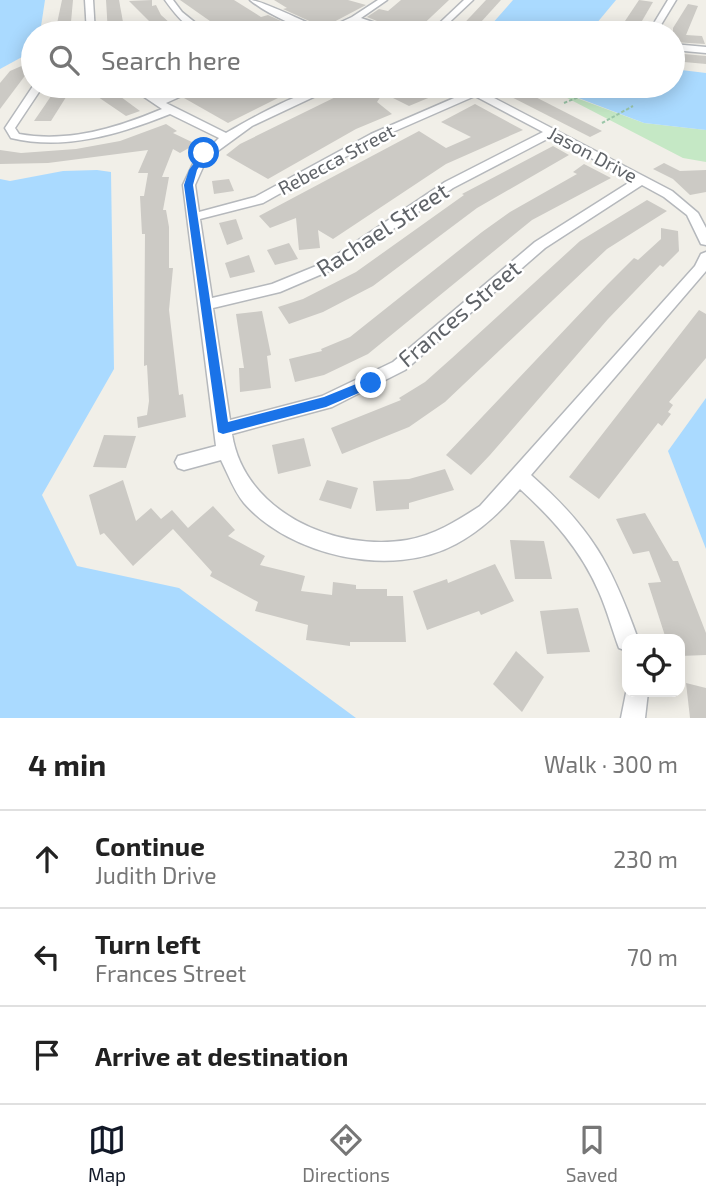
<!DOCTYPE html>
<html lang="en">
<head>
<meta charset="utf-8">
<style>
  body { margin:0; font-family:"Exo 2",sans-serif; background:#f2f2f2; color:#222 }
  .controls { position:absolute; right:21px; bottom:21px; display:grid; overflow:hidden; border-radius:14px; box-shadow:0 4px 18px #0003 }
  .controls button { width:63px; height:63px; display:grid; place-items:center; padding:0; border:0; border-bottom:2px solid #e0e0e0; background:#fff; color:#222; font:35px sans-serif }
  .stop { position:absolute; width:21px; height:21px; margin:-16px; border:5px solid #1a73e8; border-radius:50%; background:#fff }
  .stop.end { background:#1a73e8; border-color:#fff; box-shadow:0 2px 7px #0008 }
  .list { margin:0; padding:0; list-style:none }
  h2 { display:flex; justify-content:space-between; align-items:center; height:91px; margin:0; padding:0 28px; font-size:30px }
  h2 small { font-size:23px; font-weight:400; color:#767676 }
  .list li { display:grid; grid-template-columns:46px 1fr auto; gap:21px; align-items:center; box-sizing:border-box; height:98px; padding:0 28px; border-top:2px solid #e0e0e0 }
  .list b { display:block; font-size:26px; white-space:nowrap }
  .list p { margin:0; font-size:23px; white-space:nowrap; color:#767676 }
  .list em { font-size:23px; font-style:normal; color:#767676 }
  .icon { flex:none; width:38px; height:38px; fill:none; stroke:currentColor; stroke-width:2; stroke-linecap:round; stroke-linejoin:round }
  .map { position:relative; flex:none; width:706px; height:718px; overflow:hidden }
  .search { position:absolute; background:#fff; box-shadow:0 4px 18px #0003; left:21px; right:21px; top:21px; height:77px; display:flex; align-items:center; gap:18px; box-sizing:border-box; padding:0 24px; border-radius:38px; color:#767676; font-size:26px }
  .sheet { height:385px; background:#fff }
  nav { display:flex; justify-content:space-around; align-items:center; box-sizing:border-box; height:98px; border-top:2px solid #e0e0e0; background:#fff; font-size:19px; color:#767676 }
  nav a { display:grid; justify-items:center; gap:4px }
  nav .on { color:#111827 }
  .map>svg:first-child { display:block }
  .green { fill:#c5e8c5 }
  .water { fill:#aadaff }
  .building { fill:#cccac5 }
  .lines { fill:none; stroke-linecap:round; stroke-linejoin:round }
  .minor-casing { stroke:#b5b8bc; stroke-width:3 }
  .path { stroke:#9cc7a9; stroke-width:2; stroke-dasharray:3.5 2; stroke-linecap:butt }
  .minor { fill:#fff; fill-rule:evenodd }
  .route { fill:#1a73e8 }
  .labels { text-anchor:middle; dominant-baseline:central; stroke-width:5; stroke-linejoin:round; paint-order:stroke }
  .far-street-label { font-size:19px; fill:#5f6368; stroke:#fff }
  .street-label { font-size:23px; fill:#5f6368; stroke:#fff }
</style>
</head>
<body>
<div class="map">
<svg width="706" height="718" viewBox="0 0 706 718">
  <rect width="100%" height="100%" fill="#f1efe8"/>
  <path class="green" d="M544,86L644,123L706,130V162L683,158Z"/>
  <g class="water">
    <path d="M0,0H45L40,33H33V51L0,69Z"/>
    <path d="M513,0H616L596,24L601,33H484Z"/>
    <path d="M673,69L706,73V130L644,123L547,86H673Z"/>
    <path d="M97,170L111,172L114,369L42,495L77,566L179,588L356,718H0V179L10,181L63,171Z"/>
    <path d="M706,398V549L668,451Z"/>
  </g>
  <g class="building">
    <path d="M62,0H73L70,33H55Z"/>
    <path d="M106,0H119L125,33H108Z"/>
    <path d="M152,0V6L156,5L161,15L181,33H161L129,1Z"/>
    <path d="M180,0H234L261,17L268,15L303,31L227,33Z"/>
    <path d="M274,0H348L366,5L330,24L318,25L283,9L287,8Z"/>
    <path d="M401,0H449L414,33H407L367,17L379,9L388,11Z"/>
    <path d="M486,0H501L471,33H455Z"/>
    <path d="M639,0L653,2L635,33H617Z"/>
    <path d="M688,4L698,6L686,35L702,36L705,44L673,42V28Z"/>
    <path d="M673,53L706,56V64L673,61Z"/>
    <path d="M33,61V65L0,109V83L10,71Z"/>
    <path d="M58,86H73L51,121H34Z"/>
    <path d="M82,86H106L140,111L126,116Z"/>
    <path d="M206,86H302L228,123L184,98Z"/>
    <path d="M358,86H457L409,106L383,93L377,102L392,114L356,129L268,179L226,155L240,144Z"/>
    <path d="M490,86H514L602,131L590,137Z"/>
    <path d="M475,104L523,130L446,164L333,239L318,230L320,248L299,250L296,218L270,228L259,216L419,131L446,148L471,137L441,122Z"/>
    <path d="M166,124L177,131L173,133L196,144L180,153L173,149L162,177H169L163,210H166L169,227V268H173L169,310L179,395L183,394L186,417L138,428L137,417L147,415L149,401L147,365L144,366L145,234H142L140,196H144L148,173H138L148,150L48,163L0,164V150L21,153L76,149L120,141Z"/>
    <path d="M553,146L569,155L477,208L373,286L323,312L289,324L278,307L303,299L356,272L464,195L462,194Z"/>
    <path d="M664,163L680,171L706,170V192L690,195L673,179L653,169Z"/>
    <path d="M584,164L611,178L532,220L368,354L324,375L295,382L289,359L322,351L321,349L350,337L482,232L510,212L577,174L573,172Z"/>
    <path d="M229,179L234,191L214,194L212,181Z"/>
    <path d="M647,200L667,211L607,249L445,402L409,427L342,454L331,428L401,400L399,398L425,382L452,358L580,241Z"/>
    <path d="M236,219L243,239L227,245L219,223Z"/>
    <path d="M661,228L678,231L679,251L663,267L660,265L608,319L490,455L471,475L446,455L607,285L634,258L638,260L661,239Z"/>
    <path d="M289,243L298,259L275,265L267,250Z"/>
    <path d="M249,255L255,272L230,278L225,263Z"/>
    <path d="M699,310L706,314V358L669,402L673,405L668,412L671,414L662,426L658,423L599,499L569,477Z"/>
    <path d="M262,311L271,355L267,356L271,388L240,392L239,368H244L236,314Z"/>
    <path d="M104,435L136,436L126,468L93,467Z"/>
    <path d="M304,438L311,466L278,474L272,445Z"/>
    <path d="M445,469L454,490L409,503V509L376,511L373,481L409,479Z"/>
    <path d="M123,480L136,521L151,508L161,519L172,510L188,528L213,506L235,530L228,536L265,556L260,565L305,576L301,591L332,595L333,582L356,585V589H387V596H403L406,642H350V646L306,640L308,625L255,611L258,602L210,576L212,572L173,529L133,566L104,533L100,535L89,495Z"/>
    <path d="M327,480L358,488L351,509L319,500Z"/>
    <path d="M645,513L673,561H678L706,633V655L680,656V639H666L648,583L661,582L649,551L633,554L616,519Z"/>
    <path d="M510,540L544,541L552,579H515Z"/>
    <path d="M495,564L514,601L481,615L479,611L427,630L413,591L447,579L448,583Z"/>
    <path d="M578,608L590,652L547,654L540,611Z"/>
    <path d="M516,651L544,677L522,712L493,684Z"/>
    <path d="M686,683L706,688V718H690Z"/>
  </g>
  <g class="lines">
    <g class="minor-casing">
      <g id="minor">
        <path d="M85,0H93L95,33H87Z"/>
        <path d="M165,0H173L182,12L208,33C189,33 175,14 165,0Z"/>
        <path d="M250,0C261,0 309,24 324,30L352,17L378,0H387L361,18L404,33H392L356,22C348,25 339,31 330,33C312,37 264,12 250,0Z"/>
        <path d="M464,0H473L438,33H429Z"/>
        <path d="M668,0H676L656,33H648Z"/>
        <path d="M673,44L706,47V53L673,50Z"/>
        <path d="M33,86H43L15,128L19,134C68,143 117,128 162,109L128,86H139L159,98L191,86H204L166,103L226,133C252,118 308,86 337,86L252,126L215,153L203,167L195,185L199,212L255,197L371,134L468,92L459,86H471L672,191L698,213L706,228V245L701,244L687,215L664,197L642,185L545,248L405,370L332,407L232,434C244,512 335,552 407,540C435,535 457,521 480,506L695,266L701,254L706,252V271L531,475C592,529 611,564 638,639H627V651L619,648C612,629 607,610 599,592C581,550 553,519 520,489C501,511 482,530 456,544C392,579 290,556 244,503C234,491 228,474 221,460L184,470L178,468L175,462L178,456L216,446L183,185L193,164L219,138L170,114C120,134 65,151 11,138L5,128ZM475,96L543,132L445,182L326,262L272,284L212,298L200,219L263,203L379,138ZM551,137L633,180L535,242L393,362L322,396L230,420L213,308L280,292L336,268L453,188Z"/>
        <path d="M627,688V692H648L645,718H621Z"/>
      </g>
    </g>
    <g class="path">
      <path d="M564,103L581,96"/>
      <path d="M602,123L633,106"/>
    </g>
    <use href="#minor" class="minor"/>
  </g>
  <path class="route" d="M202,152L208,153L197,170L193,185L228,422L324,397L371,378L375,379V386L326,407L223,434L218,432L184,185L189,170Z"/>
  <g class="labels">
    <g class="far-street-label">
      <text transform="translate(593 154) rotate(28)">Jason Drive</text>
      <text transform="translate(336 159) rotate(-28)">Rebecca Street</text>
    </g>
    <g class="street-label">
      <text transform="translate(382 229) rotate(-33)">Rachael Street</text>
      <text transform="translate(459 313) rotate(-40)">Frances Street</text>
    </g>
  </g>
</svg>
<div class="controls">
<button><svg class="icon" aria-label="locate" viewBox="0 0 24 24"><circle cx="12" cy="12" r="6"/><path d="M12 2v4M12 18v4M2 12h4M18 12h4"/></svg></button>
</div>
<div class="stop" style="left:204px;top:153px"></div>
<div class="stop end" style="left:371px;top:383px"></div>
<div class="search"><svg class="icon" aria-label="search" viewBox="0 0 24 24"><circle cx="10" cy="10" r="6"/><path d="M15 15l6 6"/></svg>Search here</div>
</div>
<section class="sheet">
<h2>4 min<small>Walk · 300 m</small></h2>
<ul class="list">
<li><svg class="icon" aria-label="ahead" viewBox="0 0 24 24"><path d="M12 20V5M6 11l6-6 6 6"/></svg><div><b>Continue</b><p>Judith Drive</p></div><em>230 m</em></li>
<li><svg class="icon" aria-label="left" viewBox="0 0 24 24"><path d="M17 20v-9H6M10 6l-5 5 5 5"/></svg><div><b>Turn left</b><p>Frances Street</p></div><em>70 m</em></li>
<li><svg class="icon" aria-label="arrive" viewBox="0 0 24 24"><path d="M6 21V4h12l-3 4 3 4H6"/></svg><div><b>Arrive at destination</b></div></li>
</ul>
</section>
<nav>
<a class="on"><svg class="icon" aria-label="map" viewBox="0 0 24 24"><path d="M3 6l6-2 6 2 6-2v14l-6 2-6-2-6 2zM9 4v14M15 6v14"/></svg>Map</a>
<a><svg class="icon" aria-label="directions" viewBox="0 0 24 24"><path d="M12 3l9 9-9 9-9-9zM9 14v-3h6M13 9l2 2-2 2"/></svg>Directions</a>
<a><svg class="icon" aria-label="saved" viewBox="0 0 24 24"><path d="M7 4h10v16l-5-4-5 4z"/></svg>Saved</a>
</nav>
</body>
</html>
